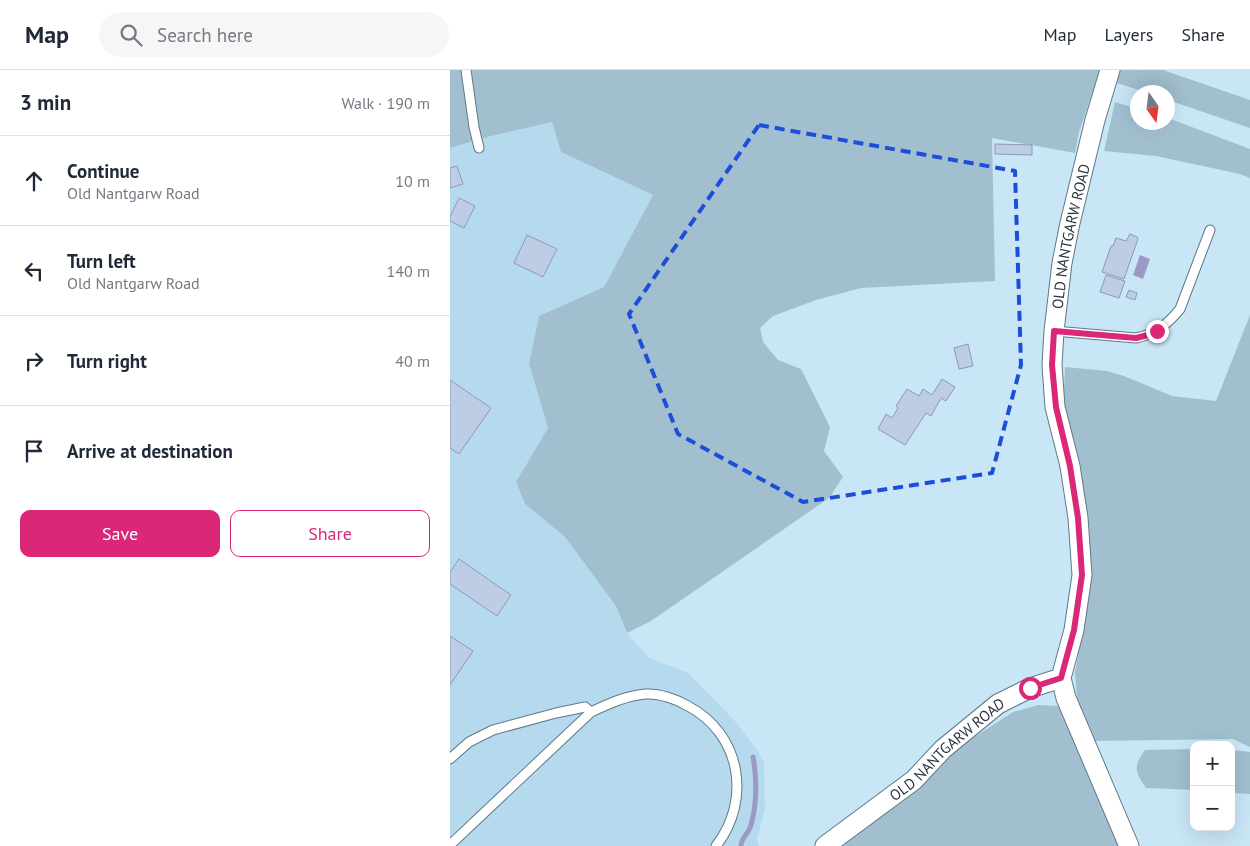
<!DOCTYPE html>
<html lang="en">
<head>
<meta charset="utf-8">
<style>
  body { margin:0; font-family:"PT Sans",sans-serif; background:#f6f6f7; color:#1f2937 }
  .controls { position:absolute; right:15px; bottom:15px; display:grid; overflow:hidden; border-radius:10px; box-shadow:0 5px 20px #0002 }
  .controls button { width:45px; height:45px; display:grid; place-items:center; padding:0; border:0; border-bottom:1px solid #e0e1e3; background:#fff; color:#1f2937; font:25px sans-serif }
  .compass { position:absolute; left:680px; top:15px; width:45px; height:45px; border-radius:50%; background:#fff; box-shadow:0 5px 20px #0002; rotate:166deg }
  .stop { position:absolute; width:15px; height:15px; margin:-11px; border:4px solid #db2777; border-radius:50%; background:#fff }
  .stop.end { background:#db2777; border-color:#fff; box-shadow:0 1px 5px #0008 }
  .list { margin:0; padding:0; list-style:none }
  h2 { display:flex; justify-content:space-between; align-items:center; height:65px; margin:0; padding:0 20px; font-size:21px }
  h2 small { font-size:16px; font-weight:400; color:#747a83 }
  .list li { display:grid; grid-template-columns:32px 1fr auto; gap:15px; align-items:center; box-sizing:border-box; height:90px; padding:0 20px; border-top:1px solid #e0e1e3 }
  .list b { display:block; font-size:19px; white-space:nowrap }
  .list p { margin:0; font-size:16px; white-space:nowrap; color:#747a83 }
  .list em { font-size:16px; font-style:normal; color:#747a83 }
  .actions { display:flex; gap:10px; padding:15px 20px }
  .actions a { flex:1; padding:11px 0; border:1px solid #db2777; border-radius:10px; text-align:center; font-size:18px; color:#db2777 }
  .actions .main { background:#db2777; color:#fff }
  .icon { flex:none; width:28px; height:28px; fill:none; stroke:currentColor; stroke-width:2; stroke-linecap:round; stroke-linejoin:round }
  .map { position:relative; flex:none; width:800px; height:776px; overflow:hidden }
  header { display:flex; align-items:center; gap:30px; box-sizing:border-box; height:70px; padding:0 25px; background:#fff; border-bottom:1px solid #e0e1e3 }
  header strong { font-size:24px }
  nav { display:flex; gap:28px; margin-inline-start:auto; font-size:18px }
  .search { width:350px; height:45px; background:#f6f6f7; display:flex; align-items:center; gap:12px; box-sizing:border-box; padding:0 18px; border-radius:28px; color:#747a83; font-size:19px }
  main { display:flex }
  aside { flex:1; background:#fff }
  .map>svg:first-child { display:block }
  .built { fill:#b5daee }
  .green { fill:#a1bfcf }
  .water { fill:#9c99c4 }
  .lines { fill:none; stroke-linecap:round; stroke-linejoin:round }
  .stream { stroke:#9c99c4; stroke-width:5 }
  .building { fill:#becde6; stroke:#8c9ab2 }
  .lane-casing { stroke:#5e7987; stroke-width:11 }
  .street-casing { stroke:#5e7987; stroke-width:21 }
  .lane { stroke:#fff; stroke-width:9 }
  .street { stroke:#fff; stroke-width:19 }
  .route { stroke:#db2777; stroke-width:6 }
  .marked { fill:none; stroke:#1d4ed8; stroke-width:4; stroke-dasharray:10 6; stroke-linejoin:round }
  .labels { text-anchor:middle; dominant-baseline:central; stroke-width:4; stroke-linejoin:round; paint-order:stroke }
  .street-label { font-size:15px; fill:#2b373d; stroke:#c9e6f6 }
</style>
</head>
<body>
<header>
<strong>Map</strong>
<div class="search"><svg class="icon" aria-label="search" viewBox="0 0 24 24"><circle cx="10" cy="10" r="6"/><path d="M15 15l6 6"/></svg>Search here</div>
<nav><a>Map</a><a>Layers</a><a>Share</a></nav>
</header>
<main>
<aside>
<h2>3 min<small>Walk · 190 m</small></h2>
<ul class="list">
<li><svg class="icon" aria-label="ahead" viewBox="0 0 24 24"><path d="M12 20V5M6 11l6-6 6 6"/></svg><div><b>Continue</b><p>Old Nantgarw Road</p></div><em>10 m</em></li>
<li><svg class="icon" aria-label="left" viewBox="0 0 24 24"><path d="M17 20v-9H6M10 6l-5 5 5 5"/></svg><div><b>Turn left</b><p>Old Nantgarw Road</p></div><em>140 m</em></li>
<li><svg class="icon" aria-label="right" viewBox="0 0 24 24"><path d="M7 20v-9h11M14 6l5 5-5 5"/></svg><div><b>Turn right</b></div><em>40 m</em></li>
<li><svg class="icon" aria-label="arrive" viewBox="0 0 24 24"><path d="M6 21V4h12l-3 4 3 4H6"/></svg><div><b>Arrive at destination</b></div></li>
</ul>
<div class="actions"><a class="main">Save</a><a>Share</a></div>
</aside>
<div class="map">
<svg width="800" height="776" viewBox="0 0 800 776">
  <rect width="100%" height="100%" fill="#c9e6f6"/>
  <path class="built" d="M102,52L111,82L203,125L154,217L89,246L79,295L98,358L66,412L75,434L115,467L166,536L177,563L199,588L238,603L284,650L305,677L314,692L315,739L307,769L309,776H0V78L37,67Z"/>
  <g class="green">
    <path d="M0,0H650L629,62L625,83L542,68L545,211L411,218L366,230L323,246L310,258L313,272L328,290L351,299L380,357L374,381L393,407L379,428L201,551L177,563L166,536L115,467L75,434L66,412L98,358L79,294L89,246L154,217L203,125L111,82L102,52L37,67L0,78Z"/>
    <path d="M669,0H713L800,30V58L718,30V22H695L667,13Z"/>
    <path d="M665,32L687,39L688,52H718V48L800,79V108L790,104L706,86L654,81Z"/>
    <path d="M800,245V677L783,669L642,671L627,629L625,602L640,521L641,488L638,455L613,339L615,297L657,301L674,306L722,326L766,331Z"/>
    <path d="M588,635L609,636L668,776H393L459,724L515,673L563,642Z"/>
    <path d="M744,679V720L696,718C685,702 683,696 695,680Z"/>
    <path d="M781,680L800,682V724L781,723Z"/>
  </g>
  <path class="water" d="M690,185L700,189L693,209L683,205Z"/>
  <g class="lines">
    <path class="stream" d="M291,776C291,768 299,763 301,755C307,734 307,708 303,687"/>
  </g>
  <g class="building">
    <path d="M545,74L582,75V85L545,84Z"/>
    <path d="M7,96L13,114L0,118V98Z"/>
    <path d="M9,128L25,136L14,158L0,151V147Z"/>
    <path d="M680,164L687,167L688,169L674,209L652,202L661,176H663L666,168L676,171Z"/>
    <path d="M77,165L107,179L93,207L64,193Z"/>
    <path d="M656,205L675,211L669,228L650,222Z"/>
    <path d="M679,220L687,223L685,230L676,227Z"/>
    <path d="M518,274L523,296L509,299L504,278Z"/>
    <path d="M492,309L505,317L496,331L491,328L481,346L476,343L455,375L428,359L436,344L442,348L448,338L446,336L457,319L469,326L473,319L482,325Z"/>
    <path d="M0,310L41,338L9,384L0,378Z"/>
    <path d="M9,489L61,525L47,546L0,514V502Z"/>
    <path d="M0,566L23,581L0,615Z"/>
  </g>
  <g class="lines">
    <g class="lane-casing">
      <g id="lane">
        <path d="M16,0L24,57L29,78"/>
        <path d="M604,261L686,268C705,264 717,255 730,239L760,160"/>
        <path d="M0,689L19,672L43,660L106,643L135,637L141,642"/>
        <path d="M0,775L141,642C158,634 175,626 195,624C209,623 226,629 238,636C291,664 302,730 266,776"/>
      </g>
    </g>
    <g class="street-casing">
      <g id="street">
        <path d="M611,608L616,628L679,776"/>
        <path id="s1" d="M375,776L464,710L493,679L548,634L580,618L611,608L624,560L632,505L628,448L620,396L605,337L602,295L604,261L612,193L620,153L645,50L660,0"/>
      </g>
    </g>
    <use href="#lane" class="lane"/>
    <use href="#street" class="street"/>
  </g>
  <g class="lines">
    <path class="route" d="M580,618L611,608L624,560L632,505L628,448L620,396L606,337L602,295L604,261L686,268L698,265L707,261"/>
  </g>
  <path class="marked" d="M309,55L565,101L571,295L542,403L353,432L228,364L179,244Z"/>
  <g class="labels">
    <g class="street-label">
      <text stroke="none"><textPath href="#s1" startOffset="741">OLD NANTGARW ROAD</textPath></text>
      <text stroke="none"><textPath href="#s1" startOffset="156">OLD NANTGARW ROAD</textPath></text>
    </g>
  </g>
</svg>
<div class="controls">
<button>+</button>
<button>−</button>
</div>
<svg class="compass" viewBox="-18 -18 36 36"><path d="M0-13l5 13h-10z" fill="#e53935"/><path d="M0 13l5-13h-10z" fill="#747a83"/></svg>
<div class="stop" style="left:580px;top:618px"></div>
<div class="stop end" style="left:707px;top:261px"></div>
</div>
</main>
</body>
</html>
